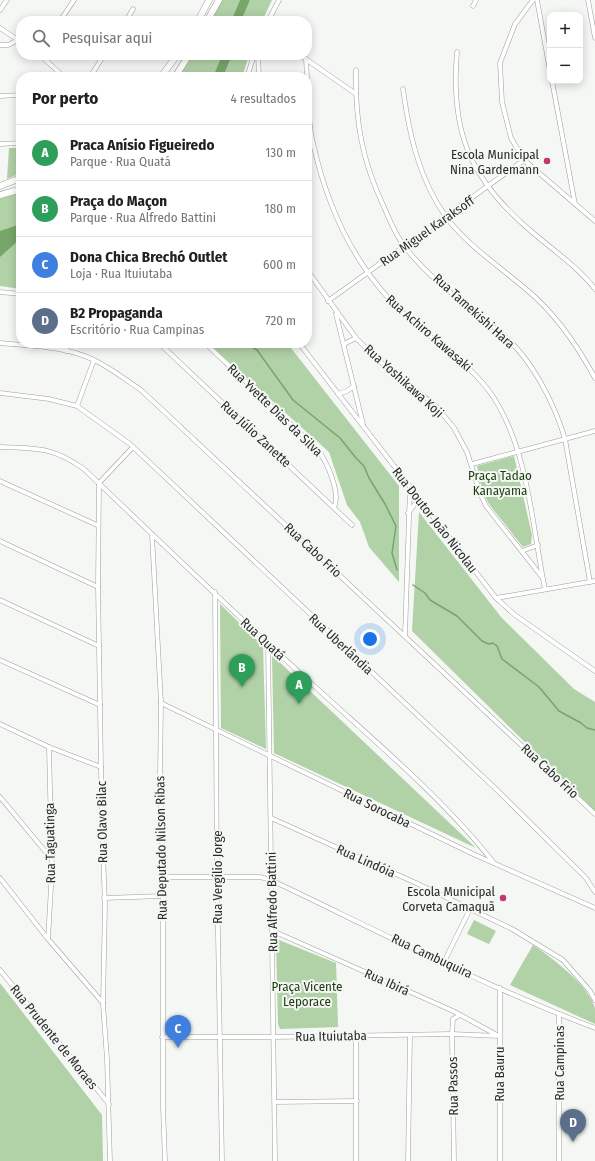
<!DOCTYPE html>
<html lang="pt">
<head>
<meta charset="utf-8">
<style>
  body { margin:0; font-family:"Fira Sans Condensed",sans-serif; background:#f6f6f6; color:#202124 }
  .controls { position:absolute; right:12px; top:12px; display:grid; overflow:hidden; border-radius:8px; box-shadow:0 2px 10px #0003 }
  .controls button { width:36px; height:36px; display:grid; place-items:center; padding:0; border:0; border-bottom:1px solid #e0e0e0; background:#fff; color:#202124; font:20px sans-serif }
  .you { position:absolute; left:370px; top:639px; width:14px; height:14px; margin:-10px; border:3px solid #fff; border-radius:50%; background:#1a73e8; box-shadow:0 0 0 6px #1a73e833 }
  .badge { display:grid; place-items:center; width:26px; height:26px; border-radius:50%; background:#c23871; color:#fff; font-size:13px; font-weight:700 }
  .pin { position:absolute; translate:-50% -33px; filter:drop-shadow(0 1px 2px #0008) }
  .pin::after { content:''; position:absolute; top:21px; width:14px; height:12px; background:inherit; clip-path:polygon(0 0,100% 0,50% 100%) }
  .list { margin:0; padding:0; list-style:none }
  h2 { display:flex; justify-content:space-between; align-items:center; height:52px; margin:0; padding:0 16px; font-size:17px }
  h2 small { font-size:13px; font-weight:400; color:#757577 }
  .list li { display:grid; grid-template-columns:26px 1fr auto; gap:12px; align-items:center; box-sizing:border-box; height:56px; padding:0 16px; border-top:1px solid #e0e0e0 }
  .list b { display:block; font-size:15px; white-space:nowrap }
  .list p { margin:0; font-size:13px; white-space:nowrap; color:#757577 }
  .list em { font-size:13px; font-style:normal; color:#757577 }
  .icon { flex:none; width:22px; height:22px; fill:none; stroke:currentColor; stroke-width:2; stroke-linecap:round; stroke-linejoin:round }
  .map { position:relative; flex:none; width:595px; height:1161px; overflow:hidden }
  .search { position:absolute; background:#fff; box-shadow:0 2px 10px #0003; left:16px; top:16px; width:296px; height:44px; display:flex; align-items:center; gap:10px; box-sizing:border-box; padding:0 14px; border-radius:16px; color:#757577; font-size:15px }
  .panel { position:absolute; background:#fff; box-shadow:0 2px 10px #0003; left:16px; top:72px; width:296px; height:276px; border-radius:16px }
  .map>svg:first-child { display:block }
  .green { fill:#b1d1a7 }
  .water { fill:#76a668 }
  .lines { fill:none; stroke-linecap:round; stroke-linejoin:round }
  .stream { stroke:#76a668; stroke-width:1.5 }
  .river { stroke:#76a668; stroke-width:9 }
  .minor-casing { stroke:#9d9f9c; stroke-width:5 }
  .secondary-casing { stroke:#9d9f9c; stroke-width:7 }
  .minor { stroke:#fff; stroke-width:4 }
  .secondary { stroke:#fff; stroke-width:6 }
  .poi-dot { fill:#c23871; stroke:#f4f7f4; stroke-width:1.5 }
  .labels { text-anchor:middle; dominant-baseline:central; stroke-width:4; stroke-linejoin:round; paint-order:stroke }
  .poi-label { font-size:13px; fill:#2a2b29; stroke:#f4f7f4; text-anchor:end }
  .street-label { font-size:13px; fill:#2a2b29; stroke:#f4f7f4 }
  .park-label { font-size:13px; fill:#1a3a0e; stroke:#f4f7f4 }
</style>
</head>
<body>
<div class="map">
<svg width="595" height="1161" viewBox="0 0 595 1161">
  <rect width="100%" height="100%" fill="#f4f7f4"/>
  <g class="green">
    <path d="M220,0H272L262,21H208Z"/>
    <path d="M190,55H249L242,77H177Z"/>
    <path d="M9,148H21V173L7,179Z"/>
    <path d="M21,190V289L0,286V196Z"/>
    <path d="M208,343H287L399,486V582L369,547L360,522L347,505L329,452Z"/>
    <path d="M514,456L532,535L531,544L523,547L489,504L482,491L477,466Z"/>
    <path d="M419,512L501,617L574,689L595,702V811L412,631Z"/>
    <path d="M220,604L263,646L266,749L221,728Z"/>
    <path d="M272,655L476,848L274,753Z"/>
    <path d="M474,920L496,931L489,944L467,934Z"/>
    <path d="M279,940L336,963L338,1027L280,1029L278,1024L276,942Z"/>
    <path d="M533,945C551,957 591,987 595,1009C595,1013 595,1019 595,1024L510,985Z"/>
    <path d="M0,983L102,1115L103,1161H0Z"/>
  </g>
  <path class="water" d="M21,224V238L0,257V231Z"/>
  <g class="lines">
    <g class="stream">
      <path d="M244,343L257,350L293,400L340,438L356,458L364,466L369,478L385,504L396,526L392,553L397,570"/>
      <path d="M413,585L425,593L430,600L457,616L482,641L489,644L493,643L497,646L502,659L539,687L559,711L581,723L587,728L595,730"/>
    </g>
    <g class="river">
      <path d="M236,21L245,0"/>
      <path d="M218,77L227,55"/>
    </g>
    <g class="minor-casing">
      <g id="minor">
        <path d="M533,0L515,24L500,63L502,102L511,138L524,160L595,221"/>
        <path d="M537,0L550,71"/>
        <path d="M588,0L595,38"/>
        <path d="M473,6L476,0"/>
        <path d="M0,10L7,0"/>
        <path d="M60,21L74,0"/>
        <path d="M126,21L133,9"/>
        <path d="M268,21L279,0"/>
        <path d="M0,28L21,42"/>
        <path d="M0,45H8L18,40"/>
        <path d="M457,52C450,132 470,180 532,232C553,250 578,267 595,289"/>
        <path d="M40,55L64,77"/>
        <path d="M258,55L259,77"/>
        <path d="M300,55L356,94"/>
        <path d="M306,59L307,77"/>
        <path d="M356,70C355,121 362,161 384,207C390,221 396,236 405,247C432,282 471,308 504,336C532,359 555,405 565,439L590,582"/>
        <path d="M90,77L104,55"/>
        <path d="M247,77L254,55"/>
        <path d="M307,80C308,101 308,123 313,143C328,211 359,276 413,322C441,347 473,366 494,398C529,453 532,527 545,589"/>
        <path d="M552,81L575,204"/>
        <path d="M403,89C409,134 419,179 446,217C468,246 499,266 527,290C556,314 577,345 595,378"/>
        <path d="M0,96L21,95"/>
        <path d="M0,144L21,143"/>
        <path d="M307,270L356,338L378,360L436,406L454,428L467,452L480,493L486,506L542,577"/>
        <path d="M0,292L21,294"/>
        <path d="M328,301L524,160"/>
        <path d="M336,314L363,424"/>
        <path d="M0,343C31,346 66,346 94,360C111,368 126,380 141,390L595,814"/>
        <path d="M159,343L352,525"/>
        <path d="M205,343L318,450C327,462 341,493 334,508"/>
        <path d="M299,343L496,598L515,615L595,671"/>
        <path d="M344,344L356,338"/>
        <path d="M66,351L67,343"/>
        <path d="M0,393L49,399L77,406L130,444L497,790L586,878L595,892"/>
        <path d="M338,394L347,391L354,386"/>
        <path d="M77,406L94,360"/>
        <path d="M0,447C36,448 53,447 84,469C159,541 234,613 311,683C372,739 443,798 494,863"/>
        <path d="M472,464L595,431"/>
        <path d="M0,481L97,525"/>
        <path d="M99,483L98,587L102,826L105,905L103,1004L107,1059L110,1161"/>
        <path d="M99,483L133,447"/>
        <path d="M408,513L419,499"/>
        <path d="M152,535L161,703L160,777L163,877V1107L165,1161"/>
        <path d="M0,541L98,587"/>
        <path d="M522,551L538,545"/>
        <path d="M215,592L217,876L222,1161"/>
        <path d="M496,598L595,581"/>
        <path d="M0,600L99,646"/>
        <path d="M405,635L410,488"/>
        <path d="M268,644L275,1161"/>
        <path d="M0,660L100,705"/>
        <path d="M161,703L473,854L595,908"/>
        <path d="M0,724L49,747L101,767"/>
        <path d="M0,797L50,857"/>
        <path d="M271,818L416,883L512,929L563,960L590,991L595,1000"/>
        <path d="M163,877H260L271,880C378,931 484,986 595,1028"/>
        <path d="M0,878L48,939L103,1003"/>
        <path d="M104,898L163,896"/>
        <path d="M273,931L453,1011L497,1035"/>
        <path d="M48,939L52,870L49,747"/>
        <path d="M444,962L470,909"/>
        <path d="M0,970L109,1104"/>
        <path d="M500,988V1161"/>
        <path d="M559,1014V1161"/>
        <path d="M356,1035V1161"/>
        <path d="M162,1037H274L452,1034L499,1036"/>
        <path d="M275,1102L357,1101"/>
        <path d="M408,1161L410,1035"/>
        <path d="M454,1161L452,1034L453,1019L460,1015"/>
      </g>
    </g>
    <g class="secondary-casing">
      <g id="secondary">
        <path d="M198,21L209,0"/>
        <path d="M207,21L219,0"/>
        <path d="M161,77L177,55"/>
        <path d="M175,77L189,55"/>
        <path d="M0,186L21,178"/>
        <path d="M0,195L21,189"/>
      </g>
    </g>
    <use href="#minor" class="minor"/>
    <use href="#secondary" class="secondary"/>
  </g>
  <g class="poi-dot">
    <circle cx="547" cy="161" r="4"/>
    <circle cx="503" cy="898" r="4"/>
  </g>
  <g class="labels">
    <g class="poi-label">
      <text x="539" y="154">Escola Municipal<tspan x="539" dy="15">Nina Gardemann</tspan></text>
      <text x="495" y="891">Escola Municipal<tspan x="495" dy="15">Corveta Camaquã</tspan></text>
    </g>
    <g class="street-label">
      <text transform="translate(427 231) rotate(-35)">Rua Miguel Karaksoff</text>
      <text transform="translate(474 311) rotate(42)">Rua Tamekishi Hara</text>
      <text transform="translate(429 333) rotate(41)">Rua Achiro Kawasaki</text>
      <text transform="translate(404 381) rotate(42)">Rua Yoshikawa Koji</text>
      <text transform="translate(275 410) rotate(44)">Rua Yvette Dias da Silva</text>
      <text transform="translate(256 434) rotate(43)">Rua Júlio Zanette</text>
      <text transform="translate(435 520) rotate(52)">Rua Doutor João Nicolau</text>
      <text transform="translate(313 550) rotate(43)">Rua Cabo Frio</text>
      <text transform="translate(263 639) rotate(43)">Rua Quatá</text>
      <text transform="translate(341 644) rotate(43)">Rua Uberlândia</text>
      <text transform="translate(550 771) rotate(43)">Rua Cabo Frio</text>
      <text transform="translate(377 808) rotate(26)">Rua Sorocaba</text>
      <text transform="translate(102 822) rotate(-91)">Rua Olavo Bilac</text>
      <text transform="translate(50 843) rotate(-91)">Rua Taguatinga</text>
      <text transform="translate(161 848) rotate(-91)">Rua Deputado Nilson Ribas</text>
      <text transform="translate(366 861) rotate(24)">Rua Lindóia</text>
      <text transform="translate(217 877) rotate(-90)">Rua Vergílio Jorge</text>
      <text transform="translate(272 902) rotate(-91)">Rua Alfredo Battini</text>
      <text transform="translate(432 956) rotate(25)">Rua Cambuquira</text>
      <text transform="translate(387 982) rotate(24)">Rua Ibirá</text>
      <text transform="translate(331 1036) rotate(-1)">Rua Ituiutaba</text>
      <text transform="translate(54 1037) rotate(51)">Rua Prudente de Moraes</text>
      <text transform="translate(559 1063) rotate(-90)">Rua Campinas</text>
      <text transform="translate(499 1074) rotate(-90)">Rua Bauru</text>
      <text transform="translate(453 1086) rotate(-91)">Rua Passos</text>
    </g>
    <g class="park-label">
      <text x="500" y="475">Praça Tadao<tspan x="500" dy="15">Kanayama</tspan></text>
      <text x="307" y="986">Praça Vicente<tspan x="307" dy="15">Leporace</tspan></text>
    </g>
  </g>
</svg>
<div class="controls">
<button>+</button>
<button>−</button>
</div>
<div class="you"></div>
<div class="pin badge" style="left:299px;top:704px;background:#2e9e5b">A</div>
<div class="pin badge" style="left:242px;top:687px;background:#2e9e5b">B</div>
<div class="pin badge" style="left:178px;top:1048px;background:#3f7fe0">C</div>
<div class="pin badge" style="left:573px;top:1142px;background:#5c6f8a">D</div>
<div class="search"><svg class="icon" aria-label="search" viewBox="0 0 24 24"><circle cx="10" cy="10" r="6"/><path d="M15 15l6 6"/></svg>Pesquisar aqui</div>
<section class="panel">
<h2>Por perto<small>4 resultados</small></h2>
<ul class="list">
<li><span class="badge" style="background:#2e9e5b">A</span><div><b>Praca Anísio Figueiredo</b><p>Parque · Rua Quatá</p></div><em>130 m</em></li>
<li><span class="badge" style="background:#2e9e5b">B</span><div><b>Praça do Maçon</b><p>Parque · Rua Alfredo Battini</p></div><em>180 m</em></li>
<li><span class="badge" style="background:#3f7fe0">C</span><div><b>Dona Chica Brechó Outlet</b><p>Loja · Rua Ituiutaba</p></div><em>600 m</em></li>
<li><span class="badge" style="background:#5c6f8a">D</span><div><b>B2 Propaganda</b><p>Escritório · Rua Campinas</p></div><em>720 m</em></li>
</ul>
</section>
</div>
</body>
</html>
